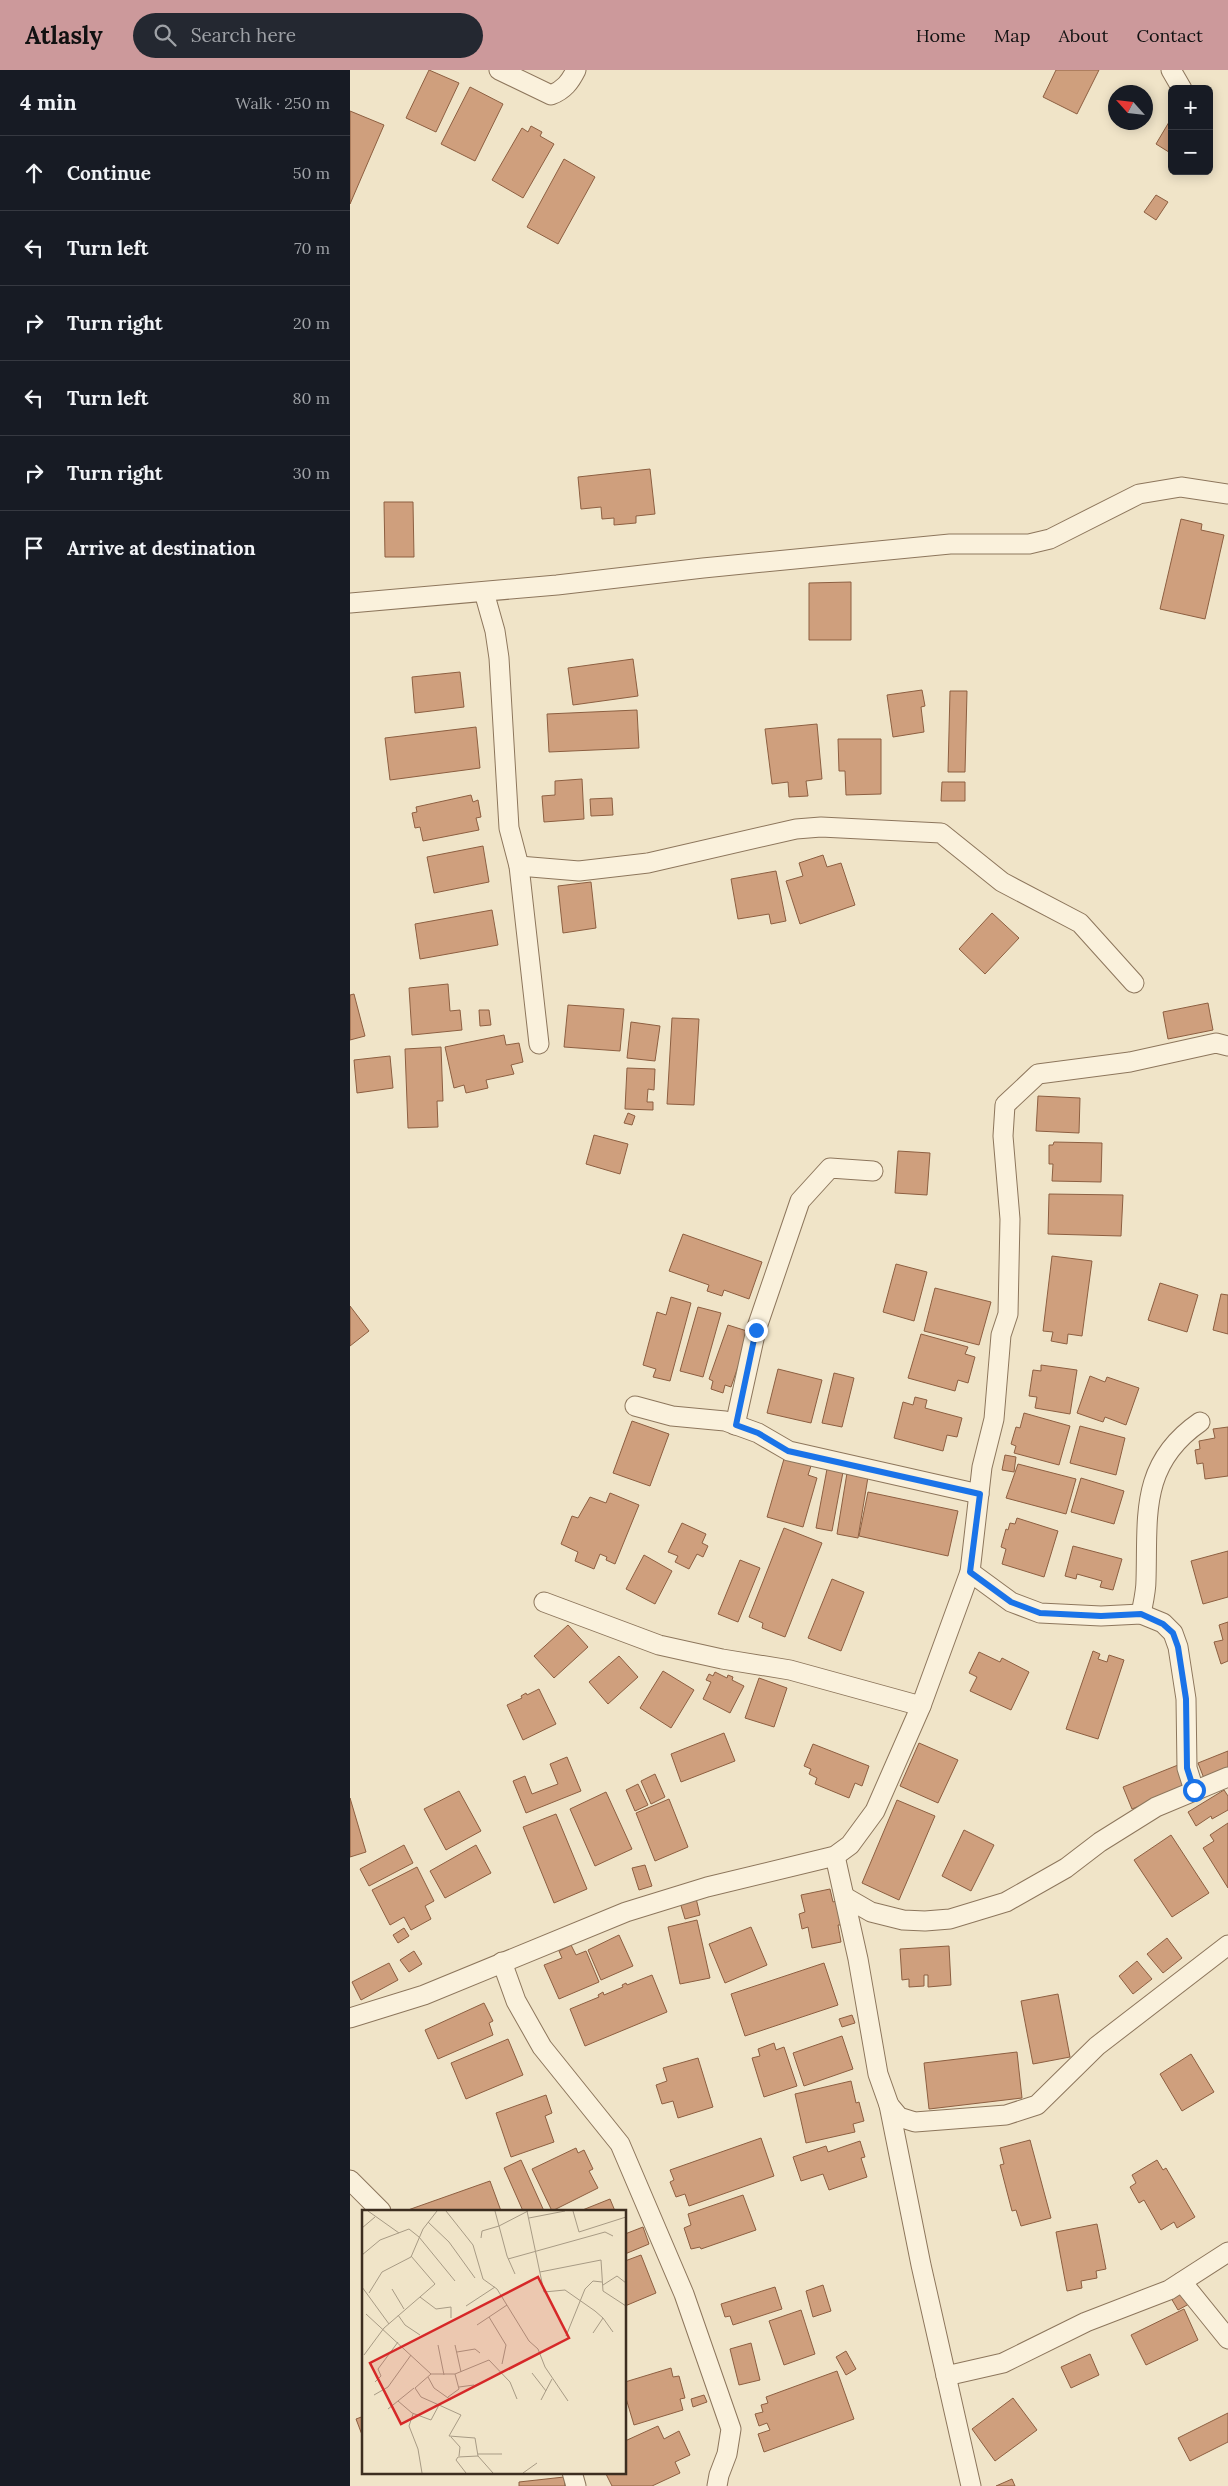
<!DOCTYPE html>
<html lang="en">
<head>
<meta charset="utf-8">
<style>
  body { margin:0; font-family:Lora,serif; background:#242831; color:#f1f3f6 }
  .controls { position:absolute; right:15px; top:15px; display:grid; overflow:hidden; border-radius:8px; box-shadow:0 2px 12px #0003 }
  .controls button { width:45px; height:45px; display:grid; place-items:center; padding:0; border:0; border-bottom:1px solid #363941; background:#171b24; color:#f1f3f6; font:25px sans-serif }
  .compass { position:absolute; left:758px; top:15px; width:45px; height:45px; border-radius:50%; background:#171b24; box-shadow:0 2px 12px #0003; rotate:297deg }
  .stop { position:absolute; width:15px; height:15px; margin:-11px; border:4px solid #1a73e8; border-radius:50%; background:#fff }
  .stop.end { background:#1a73e8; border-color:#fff; box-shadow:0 1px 5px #0008 }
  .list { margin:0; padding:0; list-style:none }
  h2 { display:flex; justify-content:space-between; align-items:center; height:65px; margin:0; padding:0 20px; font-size:21px }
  h2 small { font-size:16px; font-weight:400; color:#9ea1a6 }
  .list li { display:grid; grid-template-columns:32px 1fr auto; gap:15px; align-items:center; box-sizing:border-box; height:75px; padding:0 20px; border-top:1px solid #363941 }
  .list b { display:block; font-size:19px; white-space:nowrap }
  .list em { font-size:16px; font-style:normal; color:#9ea1a6 }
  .icon { flex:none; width:28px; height:28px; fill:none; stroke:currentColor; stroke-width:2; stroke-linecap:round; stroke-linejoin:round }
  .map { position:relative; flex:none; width:878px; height:2416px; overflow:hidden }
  header { display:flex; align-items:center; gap:30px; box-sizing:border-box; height:70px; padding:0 25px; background:#cc999b; color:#111 }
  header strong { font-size:24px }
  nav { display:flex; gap:28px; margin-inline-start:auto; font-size:18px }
  .search { width:350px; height:45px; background:#242831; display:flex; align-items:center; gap:12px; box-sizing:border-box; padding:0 18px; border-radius:28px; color:#9ea1a6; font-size:19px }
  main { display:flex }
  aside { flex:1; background:#171b24 }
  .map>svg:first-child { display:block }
  .building { fill:#cf9f7d; stroke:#8d5f41 }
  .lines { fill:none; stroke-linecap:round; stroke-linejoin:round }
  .minor-casing { stroke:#8d765c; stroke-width:21 }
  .minor { stroke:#faf1dc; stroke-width:19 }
  .route { stroke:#1a73e8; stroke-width:6 }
  .inset-road { fill:none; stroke:#a89b85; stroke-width:1 }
  .view { fill:#d62828; fill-opacity:0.15; stroke:#d62828; stroke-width:2.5 }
  .inset-edge { fill:none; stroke:#3d2e20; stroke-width:2.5 }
</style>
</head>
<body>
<header>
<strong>Atlasly</strong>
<div class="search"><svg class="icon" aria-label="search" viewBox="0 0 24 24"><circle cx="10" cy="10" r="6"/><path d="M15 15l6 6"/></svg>Search here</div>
<nav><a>Home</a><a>Map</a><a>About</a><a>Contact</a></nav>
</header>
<main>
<aside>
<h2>4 min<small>Walk · 250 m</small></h2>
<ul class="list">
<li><svg class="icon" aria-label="ahead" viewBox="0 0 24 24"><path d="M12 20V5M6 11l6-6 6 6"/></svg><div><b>Continue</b></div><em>50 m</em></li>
<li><svg class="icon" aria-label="left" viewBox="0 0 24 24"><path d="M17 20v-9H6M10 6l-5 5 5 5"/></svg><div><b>Turn left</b></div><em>70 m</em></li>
<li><svg class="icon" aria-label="right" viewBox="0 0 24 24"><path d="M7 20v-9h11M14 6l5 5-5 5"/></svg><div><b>Turn right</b></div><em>20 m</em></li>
<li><svg class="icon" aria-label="left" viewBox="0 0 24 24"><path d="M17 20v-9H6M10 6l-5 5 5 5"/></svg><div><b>Turn left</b></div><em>80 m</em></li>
<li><svg class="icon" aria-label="right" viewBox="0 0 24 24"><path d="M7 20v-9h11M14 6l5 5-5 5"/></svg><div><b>Turn right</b></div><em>30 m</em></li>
<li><svg class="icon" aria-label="arrive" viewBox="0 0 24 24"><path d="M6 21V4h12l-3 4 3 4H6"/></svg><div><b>Arrive at destination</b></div></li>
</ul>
</aside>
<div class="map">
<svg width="878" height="2416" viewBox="0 0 878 2416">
  <rect width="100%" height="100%" fill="#f0e4c8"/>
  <g class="building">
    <path d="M79,0L109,13L86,62L56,48Z"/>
    <path d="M706,0H749L727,44L693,27Z"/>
    <path d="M120,17L153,34L125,91L91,74Z"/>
    <path d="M0,41L34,55L0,134Z"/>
    <path d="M822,47V84L806,74Z"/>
    <path d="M181,56L192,62L190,66L204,74L173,128L142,110L172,58L178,62Z"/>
    <path d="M214,89L245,107L208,174L177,157Z"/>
    <path d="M806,125L818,132L806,150L794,142Z"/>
    <path d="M300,399L305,444L286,446V453L264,455V448L252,449L251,437L231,439L228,407Z"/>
    <path d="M34,432H63L64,487H35Z"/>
    <path d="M831,449L852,454L851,460L874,465L855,549L810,539Z"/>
    <path d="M501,512V570H459V513Z"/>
    <path d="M283,589L288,626L223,635L218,598Z"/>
    <path d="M110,602L114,637L65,643L62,607Z"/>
    <path d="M572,620L575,636L571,637L574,662L543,667L537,625Z"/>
    <path d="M600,621H617L615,702H598Z"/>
    <path d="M287,640L289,678L199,682L197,644Z"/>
    <path d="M467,654L472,709L456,711L458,726L439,727L438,712L422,714L415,659Z"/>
    <path d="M126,657L130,698L40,710L35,668Z"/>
    <path d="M488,669H531V724L496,725L495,701H489Z"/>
    <path d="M232,709L234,749L194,752L192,726L205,725V711Z"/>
    <path d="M592,712H615V731H591Z"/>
    <path d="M121,725L123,732L128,730L131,747L126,748L129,760L73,771L70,757L65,758L62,743L67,742L66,737Z"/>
    <path d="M262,728L263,745L241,746L240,729Z"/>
    <path d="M133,776L139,812L84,823L77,787Z"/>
    <path d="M473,785L477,797L491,793L505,835L450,854L436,811L453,806L449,793Z"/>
    <path d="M426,801L436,851L421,854L419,844L388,849L381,809Z"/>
    <path d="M241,812L246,858L213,863L208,816Z"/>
    <path d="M142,840L148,875L70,889L65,854Z"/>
    <path d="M642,843L669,868L635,904L609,879Z"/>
    <path d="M98,914L100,941L110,940L112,960L62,965L59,918Z"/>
    <path d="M4,924L15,966L0,970V925Z"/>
    <path d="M858,933L863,960L818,969L813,942Z"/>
    <path d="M218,935L274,939L270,981L214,977Z"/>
    <path d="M129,940H139L141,955L130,956Z"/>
    <path d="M322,948L349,949L344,1035L317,1034Z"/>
    <path d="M281,952L310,956L305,991L277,988Z"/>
    <path d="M154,965L156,975L169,973L173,992L161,995L164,1004L136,1010L138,1018L116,1023L114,1015L104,1018L95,977Z"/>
    <path d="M91,977L93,1031H87L88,1057L58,1058L55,979Z"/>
    <path d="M40,986L43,1018L7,1023L4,990Z"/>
    <path d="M277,998L305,999L304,1020L298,1019L297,1032H303V1040L275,1039Z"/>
    <path d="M688,1026L730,1028L729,1063L686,1061Z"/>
    <path d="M278,1043L285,1046L282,1055L274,1053Z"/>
    <path d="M244,1065L278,1074L270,1104L236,1094Z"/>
    <path d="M704,1072L752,1073L751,1112L702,1111L703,1094H699V1075H703Z"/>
    <path d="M548,1081L580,1083L577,1125L545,1123Z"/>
    <path d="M699,1124L773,1125L771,1166L698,1164Z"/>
    <path d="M333,1164L412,1192L399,1229L374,1220L372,1226L357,1221L359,1215L319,1201Z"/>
    <path d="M702,1186L742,1191L732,1266L718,1264L717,1274L701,1271L703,1262L693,1261Z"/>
    <path d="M546,1194L577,1202L564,1251L533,1242Z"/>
    <path d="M810,1213L848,1225L837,1262L798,1250Z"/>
    <path d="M585,1218L641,1232L629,1275L574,1261Z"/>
    <path d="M871,1224L878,1225V1264L863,1260Z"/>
    <path d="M321,1227L341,1233L320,1311L303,1307L306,1299L293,1295L307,1242L316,1245Z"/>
    <path d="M0,1236L19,1261L0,1276Z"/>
    <path d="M348,1237L371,1243L353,1307L330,1301Z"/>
    <path d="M378,1255L400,1262L381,1317L375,1315L373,1323L361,1319L363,1311L359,1309Z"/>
    <path d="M571,1264L618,1277L615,1284L625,1287L618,1313L608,1310L605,1321L558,1308Z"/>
    <path d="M691,1295L727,1300L720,1344L685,1338L687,1327L679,1326L683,1300L691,1301Z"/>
    <path d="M428,1299L472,1310L461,1353L417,1343Z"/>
    <path d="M484,1303L504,1308L492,1357L472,1353Z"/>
    <path d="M740,1306L755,1312L757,1307L789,1318L776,1355L755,1347L753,1352L727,1343Z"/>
    <path d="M565,1327L577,1330L575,1338L612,1348L607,1367L597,1365L593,1381L544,1368L553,1332L563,1335Z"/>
    <path d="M674,1343L720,1356L709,1395L664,1383L666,1376L661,1374L666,1357L670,1358Z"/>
    <path d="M282,1351L319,1364L300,1416L263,1403Z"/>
    <path d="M730,1356L775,1368L766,1405L720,1393Z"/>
    <path d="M878,1357V1406L855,1409L853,1393L847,1394L845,1380L850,1379L849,1371L865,1368L863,1359Z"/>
    <path d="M655,1385L666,1387L664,1402L652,1400Z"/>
    <path d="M434,1389L461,1396L458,1405L467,1408L453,1457L417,1447Z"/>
    <path d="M668,1394L726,1409L716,1444L656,1428Z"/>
    <path d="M477,1399L493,1402L482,1461L466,1458Z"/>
    <path d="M497,1403L518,1407L508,1468L487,1464Z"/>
    <path d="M731,1408L774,1421L764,1454L721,1442Z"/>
    <path d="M518,1422L608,1441L598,1486L509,1466Z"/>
    <path d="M260,1423L289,1435L265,1494L256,1490L257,1487L250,1484L244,1499L225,1491L228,1482L211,1474L222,1446L228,1448L240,1427L256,1433Z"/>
    <path d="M667,1448L708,1461L694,1507L652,1494L656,1479L651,1477L656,1459L658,1460L660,1453L665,1454Z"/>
    <path d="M332,1453L356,1464L352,1473L358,1476L353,1487L347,1484L339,1499L325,1492L328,1486L318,1482Z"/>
    <path d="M434,1458L472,1473L435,1567L412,1558L413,1553L399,1547Z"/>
    <path d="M723,1476L772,1489L763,1520L750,1517L752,1511L727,1504L726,1509L715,1506Z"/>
    <path d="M878,1481V1527L853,1534L841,1491Z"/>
    <path d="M294,1485L322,1501L305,1534L276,1519Z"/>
    <path d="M390,1490L410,1498L388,1552L368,1544Z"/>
    <path d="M482,1509L514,1522L491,1581L458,1568Z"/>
    <path d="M878,1552V1591L871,1594L864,1572L873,1570L869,1555Z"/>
    <path d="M218,1555L238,1577L204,1608L184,1586Z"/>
    <path d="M743,1581L750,1584L748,1589L757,1592L759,1585L774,1590L748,1669L716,1659Z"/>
    <path d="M629,1582L650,1592L652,1588L679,1602L661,1640L620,1621L627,1607L619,1603Z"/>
    <path d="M269,1586L288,1607L258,1634L239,1612Z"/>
    <path d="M313,1601L344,1620L321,1658L290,1638Z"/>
    <path d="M365,1602L377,1608L378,1605L383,1607L382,1610L394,1616L380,1643L353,1629L361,1612L356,1610L359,1604L363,1606Z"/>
    <path d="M409,1608L437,1618L424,1657L395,1648Z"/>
    <path d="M189,1619L206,1654L173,1670L157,1635L172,1628L171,1626L176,1623L177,1625Z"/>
    <path d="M374,1663L385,1691L331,1712L321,1684Z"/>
    <path d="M569,1673L608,1690L588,1733L550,1716Z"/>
    <path d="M463,1674L519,1696L512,1716L505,1713L499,1728L465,1714L467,1708L459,1704L461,1699L454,1696Z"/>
    <path d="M878,1681V1701L855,1711L848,1693Z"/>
    <path d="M217,1687L231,1721L176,1743L163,1711L175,1706L182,1724L208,1714L200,1694Z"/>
    <path d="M828,1695L837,1716L782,1739L773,1717Z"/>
    <path d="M305,1704L315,1727L301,1734L291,1711Z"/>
    <path d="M288,1714L298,1735L285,1741L276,1720Z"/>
    <path d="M874,1720L878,1726V1740L862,1749L861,1746L846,1756L838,1742Z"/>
    <path d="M109,1721L131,1761L96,1780L74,1739Z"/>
    <path d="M256,1722L282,1779L245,1796L220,1739Z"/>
    <path d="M0,1728L16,1782L0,1787Z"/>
    <path d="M319,1729L338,1777L305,1791L286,1743Z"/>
    <path d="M547,1730L585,1746L549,1830L512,1813Z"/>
    <path d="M206,1744L237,1819L204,1833L173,1757Z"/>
    <path d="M878,1753V1818L853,1778L864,1771L860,1765Z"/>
    <path d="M614,1760L644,1775L621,1821L592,1806Z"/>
    <path d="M821,1765L859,1823L822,1847L784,1790Z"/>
    <path d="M54,1775L63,1793L19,1816L10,1799Z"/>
    <path d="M126,1775L141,1803L95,1828L80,1801Z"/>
    <path d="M295,1795L302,1816L289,1820L282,1798Z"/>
    <path d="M67,1797L84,1831L75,1836L81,1849L61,1860L54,1847L40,1855L22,1820Z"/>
    <path d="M480,1819L483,1832L486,1831L491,1855H488L491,1872L462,1878L458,1857L452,1859L449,1844L455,1842L451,1825Z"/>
    <path d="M345,1824L350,1845L335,1849L329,1829Z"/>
    <path d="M347,1850L360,1908L330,1914L318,1857Z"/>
    <path d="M401,1857L417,1895L375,1913L359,1874Z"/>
    <path d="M54,1858L59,1866L48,1873L43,1865Z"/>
    <path d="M269,1865L283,1896L251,1910L238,1880Z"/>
    <path d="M817,1868L832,1888L813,1903L797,1884Z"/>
    <path d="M221,1875L226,1885L236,1881L249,1912L209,1929L194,1895L212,1888L209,1881Z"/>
    <path d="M599,1876L601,1915L578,1917V1905H574V1916L559,1917V1909L552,1910L550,1879Z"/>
    <path d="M64,1881L72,1894L59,1902L50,1890Z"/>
    <path d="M787,1891L802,1909L783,1924L769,1906Z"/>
    <path d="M39,1893L48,1910L11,1930L2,1912Z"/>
    <path d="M474,1893L488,1935L395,1966L381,1924Z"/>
    <path d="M302,1905L317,1942L235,1976L220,1939L249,1927L248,1925L253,1922L254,1925L273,1917L272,1915L276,1913L277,1915Z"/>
    <path d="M708,1924L720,1987L683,1994L671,1931Z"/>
    <path d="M134,1933L143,1951L139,1953L143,1965L88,1989L75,1960Z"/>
    <path d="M502,1945L505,1953L492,1957L489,1949Z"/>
    <path d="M492,1966L503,1999L454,2016L443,1983Z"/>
    <path d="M158,1969L173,2005L116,2029L101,1993Z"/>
    <path d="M424,1973L426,1980L434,1977L447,2016L414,2027L402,1988L410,1986L408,1979Z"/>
    <path d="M667,1982L672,2028L579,2039L574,1993Z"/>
    <path d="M841,1984L864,2022L832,2041L810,2004Z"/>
    <path d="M348,1988L363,2037L328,2048L323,2031L312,2034L306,2015L317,2011L313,1998Z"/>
    <path d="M501,2011L506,2033L509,2032L514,2051L503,2054L505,2062L456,2073L445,2024Z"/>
    <path d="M196,2025L202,2043L195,2046L204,2072L161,2087L146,2043Z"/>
    <path d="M411,2068L424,2106L339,2136L335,2124L326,2127L320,2112L324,2110L320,2100Z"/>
    <path d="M680,2070L701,2148L671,2156L666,2140L662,2141L650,2095L654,2094L650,2078Z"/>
    <path d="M510,2071L515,2087L511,2088L517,2107L479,2120L473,2104L451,2111L443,2087L476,2076L478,2082Z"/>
    <path d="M226,2078L228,2083L234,2080L243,2099L239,2101L248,2118L202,2141L182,2099Z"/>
    <path d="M171,2090L194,2141H173L154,2098Z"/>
    <path d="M807,2090L813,2100L816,2098L845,2147L827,2158L824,2152L811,2160L794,2130L789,2133L780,2117L786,2113L782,2105Z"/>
    <path d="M140,2111L151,2141H59L58,2140Z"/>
    <path d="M393,2125L406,2160L351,2179L350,2177L341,2179L334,2158L341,2155L338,2144Z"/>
    <path d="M260,2129L265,2141H230Z"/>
    <path d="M747,2154L756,2199L746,2201L747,2208L731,2211L732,2218L717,2221L706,2162Z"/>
    <path d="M293,2157L299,2174L275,2184V2164Z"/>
    <path d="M291,2185L306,2223L275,2236V2191Z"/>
    <path d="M473,2215L481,2241L463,2247L456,2221Z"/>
    <path d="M425,2217L432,2239L383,2255L380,2246L375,2247L371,2234Z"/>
    <path d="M833,2222L839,2234L828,2240L821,2228Z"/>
    <path d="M834,2239L848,2270L796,2295L781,2265Z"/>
    <path d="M451,2240L465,2284L434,2295L419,2251Z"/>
    <path d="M401,2273L410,2310L389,2315L380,2279Z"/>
    <path d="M496,2281L506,2299L496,2305L486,2287Z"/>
    <path d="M740,2284L749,2305L721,2318L711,2297Z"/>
    <path d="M321,2298L323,2307L329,2306L335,2328L330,2329L333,2340L284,2355L275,2325V2312Z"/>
    <path d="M487,2301L504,2349L414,2382L408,2364L420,2360L417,2353L409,2356L405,2344L413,2342L411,2335L418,2333L416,2327Z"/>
    <path d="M354,2325L357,2332L343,2337L341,2329Z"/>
    <path d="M663,2328L687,2360L645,2391L622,2359Z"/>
    <path d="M878,2343V2372L840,2391L828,2368Z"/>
    <path d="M14,2346V2370L6,2349Z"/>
    <path d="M308,2356L314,2369L329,2361L340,2385L325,2392L330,2403L302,2416H262L255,2402H275V2371Z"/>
    <path d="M214,2407L215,2416H169V2412Z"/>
    <path d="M662,2409L665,2416H646Z"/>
  </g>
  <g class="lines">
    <g class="minor-casing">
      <g id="minor">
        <path d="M149,0L201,25C214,20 220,12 226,0"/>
        <path d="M821,0L832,19"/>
        <path d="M134,522L145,561L149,588L159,758L169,796L189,974"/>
        <path d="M0,533L207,515L353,498L600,474H679L700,469L789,424L831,417L878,424"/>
        <path d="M169,796L229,801L298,793L446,759L471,757L591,763L652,812L730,853L784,913"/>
        <path d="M285,1336L322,1346L375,1351L408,1363L439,1381L629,1424"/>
        <path d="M385,1355L406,1260L450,1131L480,1098L523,1101"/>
        <path d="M620,1502L661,1532L690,1543L751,1546L791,1544L813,1553L823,1563L828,1577L836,1629L837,1698L844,1720"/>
        <path d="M194,1532L309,1575L372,1589L440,1600L571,1636"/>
        <path d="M791,1544C793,1533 796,1522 796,1510C798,1447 789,1394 850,1352"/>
        <path d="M485,1786L508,1889L528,2004L539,2035L549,2047L565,2052L656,2045L687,2035L747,1976L878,1875"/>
        <path d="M495,1827L521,1842L553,1850L575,1851L600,1849L656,1832L716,1798L750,1772L806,1737L878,1707"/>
        <path d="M152,1892L166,1931L192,1977L270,2074L334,2224L381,2359L377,2384L369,2405L367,2416"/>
        <path d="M0,1948L74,1925L276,1842L357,1817L485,1786L500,1775L525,1741L571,1636L620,1502L632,1397L644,1349L651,1265L658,1244L660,1149L653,1066L655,1035L688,1004L780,992L866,973L878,976"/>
        <path d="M539,2035L571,2195L621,2416"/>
        <path d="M0,2110L31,2141"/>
        <path d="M832,2212L878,2269"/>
        <path d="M596,2306L653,2293L736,2252L819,2220L878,2182"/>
        <path d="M222,2402L226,2416"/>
      </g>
    </g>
    <use href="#minor" class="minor"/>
  </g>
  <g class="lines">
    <path class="route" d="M406,1260L386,1355L408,1363L438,1381L630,1424L620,1502L661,1532L690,1543L751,1546L791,1544L813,1554L823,1563L828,1577L836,1629L837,1698L844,1720"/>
  </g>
  <g transform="translate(12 2140)">
    <rect width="264" height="264" fill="#f0e4c8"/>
    <path class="inset-road" d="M6,1L37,23M84,1L111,35L121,69L135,79L167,131L176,139L183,157L206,191M133,1L145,46L153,64M165,1L182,82L203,80L233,101L241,108L231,123M211,1L217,22L264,7M167,8L203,1M66,12L87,32L113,68M0,18L13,7M119,28L120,21L137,16L166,1M0,45L18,30L47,19L57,27L93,71M146,49L243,22L251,26M178,62L239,50L241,81L264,96M241,75L255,66L264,73M0,77L27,114M30,79L42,99M7,83L20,62L49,47L61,19L75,1M58,87L74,99L89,97V108M104,96L133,77M4,104L69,164H93L127,150L148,172L155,189M36,105L43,115L58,125M127,107L144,135L140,154M241,108L251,122M115,115L145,95M204,126L223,79L231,71L240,72M76,135L82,165M93,135L99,162M95,142L113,139L118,143M2,145L22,118L73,74L49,46M170,163L184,181M66,167L72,178L89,190M13,172L19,166L16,159L36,132M97,177L112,175M12,185L26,177L49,145M86,187L97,179L93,164M179,190L190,169M36,191L50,203L69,210L77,195L59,187L53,178L69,164M77,195L99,205L87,226L113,228L116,246L131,263M26,199L52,178M51,204L47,216L56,239L60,263M89,227L98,237L97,246M116,244H140M104,263L94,250L96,247L116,246M161,263L175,253"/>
    <path class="view" d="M176,67L207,128L39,214L8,153Z"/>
    <rect width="264" height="264" class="inset-edge"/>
  </g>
</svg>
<div class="controls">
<button>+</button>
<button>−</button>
</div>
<svg class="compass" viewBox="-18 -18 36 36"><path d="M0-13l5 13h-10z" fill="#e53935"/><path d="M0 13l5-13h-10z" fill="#9ea1a6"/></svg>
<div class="stop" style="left:844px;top:1720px"></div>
<div class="stop end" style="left:406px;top:1260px"></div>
</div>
</main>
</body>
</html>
